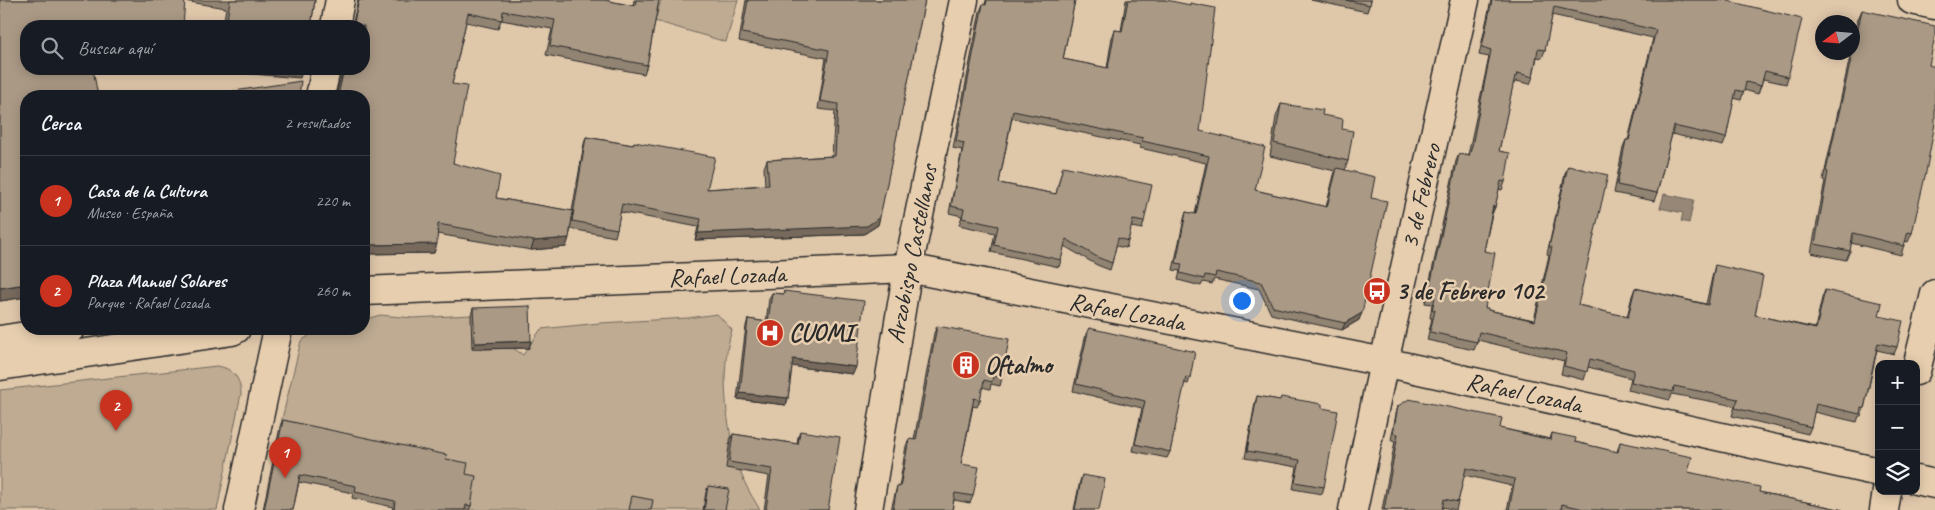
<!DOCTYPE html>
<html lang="es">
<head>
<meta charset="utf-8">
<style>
  body { margin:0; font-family:Caveat,sans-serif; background:#20242c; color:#f1f3f6 }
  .controls { position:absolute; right:15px; bottom:15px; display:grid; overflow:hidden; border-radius:10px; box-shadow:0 2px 12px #0003 }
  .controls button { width:45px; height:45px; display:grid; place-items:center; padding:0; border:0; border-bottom:1px solid #363941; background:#171b24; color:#f1f3f6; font:25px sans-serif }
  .compass { position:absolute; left:1815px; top:15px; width:45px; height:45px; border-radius:50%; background:#171b24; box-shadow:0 2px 12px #0003; rotate:254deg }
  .you { position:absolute; left:1241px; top:300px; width:18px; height:18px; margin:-12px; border:4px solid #fff; border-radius:50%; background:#1a73e8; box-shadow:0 0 0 8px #1a73e833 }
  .badge { display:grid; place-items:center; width:32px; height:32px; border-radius:50%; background:#c8321e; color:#fff; font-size:16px; font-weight:700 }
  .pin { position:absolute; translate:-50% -41px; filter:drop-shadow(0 1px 2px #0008) }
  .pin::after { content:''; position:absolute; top:26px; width:18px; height:15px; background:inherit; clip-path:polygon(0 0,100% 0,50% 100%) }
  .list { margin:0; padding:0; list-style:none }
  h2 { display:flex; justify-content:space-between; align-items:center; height:65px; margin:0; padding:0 20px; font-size:21px }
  h2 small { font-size:16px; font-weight:400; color:#9ea1a6 }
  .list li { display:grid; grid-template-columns:32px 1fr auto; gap:15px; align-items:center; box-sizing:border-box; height:90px; padding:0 20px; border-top:1px solid #363941 }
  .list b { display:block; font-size:19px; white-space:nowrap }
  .list p { margin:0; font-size:16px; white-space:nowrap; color:#9ea1a6 }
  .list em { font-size:16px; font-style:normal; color:#9ea1a6 }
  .icon { flex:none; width:28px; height:28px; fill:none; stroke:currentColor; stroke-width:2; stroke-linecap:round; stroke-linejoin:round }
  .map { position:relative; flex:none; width:1935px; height:510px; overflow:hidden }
  .search { position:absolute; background:#171b24; box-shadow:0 2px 12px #0003; left:20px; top:20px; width:350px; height:55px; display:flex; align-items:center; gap:12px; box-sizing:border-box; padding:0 18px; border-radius:20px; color:#9ea1a6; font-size:19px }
  .panel { position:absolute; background:#171b24; box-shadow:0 2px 12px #0003; left:20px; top:90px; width:350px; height:245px; border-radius:20px }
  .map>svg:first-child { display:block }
  .green { fill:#beab92; stroke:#746b5e }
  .water { fill:#968776; stroke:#6b6258 }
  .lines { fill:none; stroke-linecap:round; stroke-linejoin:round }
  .street-casing { stroke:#2b2b2b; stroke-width:31 }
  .secondary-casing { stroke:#2b2b2b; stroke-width:31 }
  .street { stroke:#e7ceaf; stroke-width:28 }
  .secondary { stroke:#e7ceaf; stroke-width:28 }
  .wall { fill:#928472; stroke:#2b2b2b }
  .shaded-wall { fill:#776b5d; stroke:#2b2b2b }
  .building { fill:#aa9985; stroke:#2b2b2b }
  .labels { text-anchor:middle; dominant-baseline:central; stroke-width:5; stroke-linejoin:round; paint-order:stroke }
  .street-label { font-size:25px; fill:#2b2b2b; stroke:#e7ceaf }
  .poi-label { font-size:25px; font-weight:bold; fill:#2b2b2b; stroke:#e7ceaf; text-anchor:start }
</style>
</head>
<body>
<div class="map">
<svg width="1935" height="510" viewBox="0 0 1935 510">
  <rect width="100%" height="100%" fill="#dfc7aa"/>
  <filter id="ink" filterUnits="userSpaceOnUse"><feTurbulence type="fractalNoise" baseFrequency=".02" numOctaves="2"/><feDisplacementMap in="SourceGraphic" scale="10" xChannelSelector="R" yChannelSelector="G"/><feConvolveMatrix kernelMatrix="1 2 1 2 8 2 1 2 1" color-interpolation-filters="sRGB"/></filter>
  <g filter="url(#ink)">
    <g class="green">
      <path d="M661,0H738L726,42L655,21Z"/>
      <path d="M717,314L732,330C718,371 727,443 745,483C749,492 755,501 760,510H452L280,427L301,341L319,329H364V320L380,315L413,318L471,315L492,333L523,355L541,329L600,323L688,318Z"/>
      <path d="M217,366C233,368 241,379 241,394L217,510H0V390Z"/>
    </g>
    <path class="water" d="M1664,194L1694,200L1689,223L1681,221L1683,213L1660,208Z"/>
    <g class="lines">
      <g class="street-casing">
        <g id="street">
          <path d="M964,0L908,268L1384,362L1879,472"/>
          <path d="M1912,0L1935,5"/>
          <path d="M1916,371L1935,294"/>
          <path d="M1916,480L1935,484"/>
          <path d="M239,510L278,329"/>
          <path d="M1353,510L1384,362L1465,0"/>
          <path d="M1884,510L1887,491"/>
        </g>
      </g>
      <g class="secondary-casing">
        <g id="secondary">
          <path d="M335,26L340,0"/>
          <path d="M320,96L326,69"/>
          <path d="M364,291L908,268L868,510"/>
          <path d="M0,340L70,329"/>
          <path d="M0,366L232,331L236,329"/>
        </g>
      </g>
      <use href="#street" class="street"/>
      <use href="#secondary" class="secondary"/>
    </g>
    <g class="wall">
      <path d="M0,0H315L311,26H223L226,8L184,1L26,26V297L0,301Z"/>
      <path d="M358,0H604L633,6L634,0H659L647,65L644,74L546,55L552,29L501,20L498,29L466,22L452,84L453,163L496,198L572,211L584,144L586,137L633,145L634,142L707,189L765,185L764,168L767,160L832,156L835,111L818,109L826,58L739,41L746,0H925L878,225L864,234L695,240L698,227L620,212L617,229L615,237L571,229L566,247L531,250L437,234L434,253L364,254V96H336L343,69H364V26H352Z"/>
      <path d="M986,0H1075L1063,59L1107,68L1112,37L1115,30L1121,31L1126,0H1166L1200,131L1255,190L1326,207L1335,171L1270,156L1276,117L1281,104L1322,115L1342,129L1348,161L1345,170L1371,198L1359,320L1342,330L1291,319L1271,314L1259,289L1214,279L1212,284L1203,282L1201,286L1178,280L1180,271L1173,270L1184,219L1186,212L1195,214L1206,163L1140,148V145L1012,118L999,183L1056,194L1063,166L1144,222L1142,229L1131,227L1128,241L1126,248L1116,246L1112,263L1110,270L1097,265L1064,246L1061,260L1059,267L991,252L995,233L959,225L962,216L949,213L962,150L953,148L980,11L983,4L985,5Z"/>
      <path d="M1311,0H1371L1367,12Z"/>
      <path d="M1491,0H1724L1788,77L1786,84L1763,79L1758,94L1744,90L1741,100L1734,98L1726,138L1723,146L1672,134L1657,193L1654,201L1614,193L1623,147L1626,140H1628L1653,38L1552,15L1545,50L1542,58L1537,57L1533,77L1530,84L1516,81L1514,84H1513L1499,151L1505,182L1502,190L1499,189L1495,207L1492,214L1484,251L1485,308L1488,310L1534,320L1549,255L1547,254L1565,174L1568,166L1578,305L1627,317L1632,296L1635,288L1706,304L1713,273L1715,265L1755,315L1815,328L1822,298L1825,290L1879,316L1897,347L1894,354L1877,350L1864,409L1861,416H1859L1857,422L1814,412L1811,427L1808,434L1732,416L1735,406L1672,394L1670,400L1628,390L1631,378L1588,367L1584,380L1561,374L1564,361L1478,340L1474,350L1427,340L1432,318H1430L1432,304L1425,303L1456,161L1459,154L1468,155L1489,57L1479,55Z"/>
      <path d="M1862,10L1929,65L1912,233L1908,242L1905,241L1901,255L1851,243L1850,251L1846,260L1811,253L1825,181L1823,180L1851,52H1852V46L1858,19Z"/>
      <path d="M784,291L853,374L792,366L788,398L786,405L737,399L746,326L748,319L766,322L769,299L772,293L783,294Z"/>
      <path d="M473,308L531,341L529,348L472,349L471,315Z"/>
      <path d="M937,326L1002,378L1000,386L991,384L990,389L982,387L980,400L977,407L973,406L961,464L973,496L970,503L954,500L952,510H891L897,486L899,487L906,446L909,439L914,440L934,333Z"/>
      <path d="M1089,328L1190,378L1188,384L1184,383L1170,452L1167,458L1133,451L1142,408L1073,391L1086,334Z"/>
      <path d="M1257,396L1322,408L1324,487L1322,494L1293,489L1297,467L1245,458L1255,403Z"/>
      <path d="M1398,406L1500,428L1550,439L1552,433L1575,442L1617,452L1620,442L1688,472L1759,492L1843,510H1507L1512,486L1464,475L1458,502L1456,510L1442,507V510H1382L1395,441L1391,440L1396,414Z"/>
      <path d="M283,420L446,459L466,474L471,506L469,510H392L393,507L352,498L353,493L299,482L293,510H263L280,427Z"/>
      <path d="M800,431L828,510H764L769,476L726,468L730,440L733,434L797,444L798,437Z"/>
      <path d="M1082,475L1099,510H1074L1080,481Z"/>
      <path d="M708,486L725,510H703L706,492Z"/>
    </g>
    <g class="shaded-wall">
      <path d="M217,69H303L300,78L216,71Z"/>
      <path d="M1493,206L1495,207L1492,214H1490Z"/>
      <path d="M880,217L878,225L864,234L695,240L698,233Z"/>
      <path d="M569,238L566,247L531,250L534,241Z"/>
      <path d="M437,244L434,253L364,254V245Z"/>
      <path d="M26,284V297L0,301V288Z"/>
      <path d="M1362,313L1359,320L1342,330L1345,323Z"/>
      <path d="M531,341L529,348L472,349L475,343Z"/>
      <path d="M793,359L856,367L853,374L790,366Z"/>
      <path d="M740,393L788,398L786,405L737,399Z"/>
    </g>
    <g class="building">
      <path d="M0,0H185L183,26H26V69H93L98,96H26V194H25L26,204V284L0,288Z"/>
      <path d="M230,0H315L311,26H226Z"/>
      <path d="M359,0H604L635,6L636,0H659L647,65L550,46L555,20L503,11L502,20L468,13L452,84L467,86L453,163L500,176L496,198L573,211L569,238L534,241L438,224L437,244L364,245V96H338L344,69H364V26H353Z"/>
      <path d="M748,0H925L880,217L867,226L698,233L701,219L622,204L617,229L572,221L586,137L633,145L634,142L715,157L707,189L769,185L767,160L835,156L838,104L820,101L829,50L742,33Z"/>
      <path d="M987,0H1075L1063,59L1108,68L1115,30L1122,31L1128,0H1166L1190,5V3L1215,8L1200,131L1265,147L1255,190L1327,207L1337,168L1375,177L1371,198L1387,201L1362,313L1345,323L1294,312L1273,307L1261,282L1216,272L1215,277L1205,275L1204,279L1180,273L1182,264L1176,263L1186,212L1196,214L1209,156L1142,141L1143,138L1013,111L999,183L1056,194L1063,166L1152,185L1144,222L1133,220L1128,241L1118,238L1112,263L1099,258L1066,239L1061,260L994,245L998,226L962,218L964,209L951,206L964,143L956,141L983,4L986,5Z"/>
      <path d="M1345,0H1371L1370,5Z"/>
      <path d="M1492,0H1724L1802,19L1788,77L1765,71L1761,86L1746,82L1744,92L1736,90L1726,138L1674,126L1657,193L1617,185L1626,140H1629L1656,30L1554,7L1545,50L1538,49L1533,77L1518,73L1517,77L1515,76L1499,151L1510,153L1505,182L1501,181L1495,207L1493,206L1484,251L1495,253L1485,308H1488V310L1535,321L1552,247H1549L1568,166L1608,175L1578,305L1628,317L1635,288L1708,305L1715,265L1763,276L1755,315L1816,329L1825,290L1882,303L1879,316L1903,321L1897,347L1878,343L1864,409L1861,408L1860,414L1816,404L1811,427L1735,408L1738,399L1674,386L1673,392L1631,382L1634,370L1590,359L1587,372L1564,366L1567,353L1479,332L1477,342L1430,332L1435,310H1432L1435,297L1428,295L1459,154L1469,156L1472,146L1491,50L1482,47Z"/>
      <path d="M1862,10L1935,26V36L1929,65L1935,67V123L1926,172L1912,233L1908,232L1904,246L1853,233L1850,251L1815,244L1828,172L1826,171Z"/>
      <path d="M301,81L299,96H214V94Z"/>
      <path d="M1281,104L1323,110L1322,115L1343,119L1342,129L1353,131L1348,161L1274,143Z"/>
      <path d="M784,291L864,301L856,367L793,359L788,398L740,393L748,319L768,322L772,293L784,294Z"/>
      <path d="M530,306L531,341L475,343L473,308Z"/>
      <path d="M937,326L1009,339L1002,378L993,376L992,382L984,380L980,400L974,398L961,464L979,467L973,496L955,493L952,510H893L897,486L900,487L909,439L916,440Z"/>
      <path d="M1089,328L1195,352L1190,378L1186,377L1170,452L1135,444L1145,401L1076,384Z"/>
      <path d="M1257,396L1280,400L1281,397L1322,404V408L1338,411L1324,487L1295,482L1300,460L1247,451Z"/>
      <path d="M1409,399L1502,418L1500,428L1551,440L1552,433L1576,438L1575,442L1618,452L1620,442L1692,457L1688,472L1760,487L1759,492L1843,510H1588L1562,504L1561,510H1509L1515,479L1466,468L1458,502L1444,499L1442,510H1384L1398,434L1393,433L1398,406Z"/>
      <path d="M283,420L447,455L446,459L468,463L466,474L476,476L471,506L466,505L465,510H394L395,501L355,492L356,486L300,475L293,510H264Z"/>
      <path d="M800,431L840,437L828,510H770L766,509L772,469L729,462L733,434L798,444Z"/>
      <path d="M1082,475L1105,479L1099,510H1075Z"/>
      <path d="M708,486L729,489L725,510H704Z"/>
      <path d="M632,496L653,500L651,510H629Z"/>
    </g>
  </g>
  <defs>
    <g id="bus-disc" transform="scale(1.4375)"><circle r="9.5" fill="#c8321e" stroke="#e7ceaf"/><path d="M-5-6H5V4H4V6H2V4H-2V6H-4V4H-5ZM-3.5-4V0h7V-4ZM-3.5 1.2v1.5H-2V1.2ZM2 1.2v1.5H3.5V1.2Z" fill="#fff"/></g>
    <g id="hospital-disc" transform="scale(1.4375)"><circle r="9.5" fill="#c8321e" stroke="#e7ceaf"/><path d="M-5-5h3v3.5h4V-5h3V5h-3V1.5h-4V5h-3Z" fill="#fff"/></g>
    <g id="building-disc" transform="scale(1.4375)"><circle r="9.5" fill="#c8321e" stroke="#e7ceaf"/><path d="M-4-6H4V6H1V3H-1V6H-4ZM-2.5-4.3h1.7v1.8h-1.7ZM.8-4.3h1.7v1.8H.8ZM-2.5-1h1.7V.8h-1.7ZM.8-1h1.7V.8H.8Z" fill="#fff"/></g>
  </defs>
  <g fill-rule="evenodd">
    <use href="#bus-disc" x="1377" y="291"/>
    <use href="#hospital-disc" x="770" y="333"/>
    <use href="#building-disc" x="966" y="365"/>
  </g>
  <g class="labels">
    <g class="street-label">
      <text transform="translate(1421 196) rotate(-77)">3 de Febrero</text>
      <text transform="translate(912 254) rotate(-79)">Arzobispo Castellanos</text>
      <text transform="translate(727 276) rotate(-2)">Rafael Lozada</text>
      <text transform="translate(1127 312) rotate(11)">Rafael Lozada</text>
      <text transform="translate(1524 393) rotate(12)">Rafael Lozada</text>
    </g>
    <g class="poi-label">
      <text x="1396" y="291">3 de Febrero 102</text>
      <text x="789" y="333">CUOMI</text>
      <text x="985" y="365">Oftalmo</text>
    </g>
  </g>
</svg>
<div class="controls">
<button>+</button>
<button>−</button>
<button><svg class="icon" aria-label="layers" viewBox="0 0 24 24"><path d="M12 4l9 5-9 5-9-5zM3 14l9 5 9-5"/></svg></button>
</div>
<svg class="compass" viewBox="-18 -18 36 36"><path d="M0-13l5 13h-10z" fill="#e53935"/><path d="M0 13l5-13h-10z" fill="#9ea1a6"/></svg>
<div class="you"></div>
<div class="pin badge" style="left:285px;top:478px">1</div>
<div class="pin badge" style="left:116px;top:431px">2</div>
<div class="search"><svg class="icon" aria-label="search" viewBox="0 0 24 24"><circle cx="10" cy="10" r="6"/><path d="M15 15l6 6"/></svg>Buscar aquí</div>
<section class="panel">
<h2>Cerca<small>2 resultados</small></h2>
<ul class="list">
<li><span class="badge">1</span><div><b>Casa de la Cultura</b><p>Museo · España</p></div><em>220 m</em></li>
<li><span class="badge">2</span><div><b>Plaza Manuel Solares</b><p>Parque · Rafael Lozada</p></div><em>260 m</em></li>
</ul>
</section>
</div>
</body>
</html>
